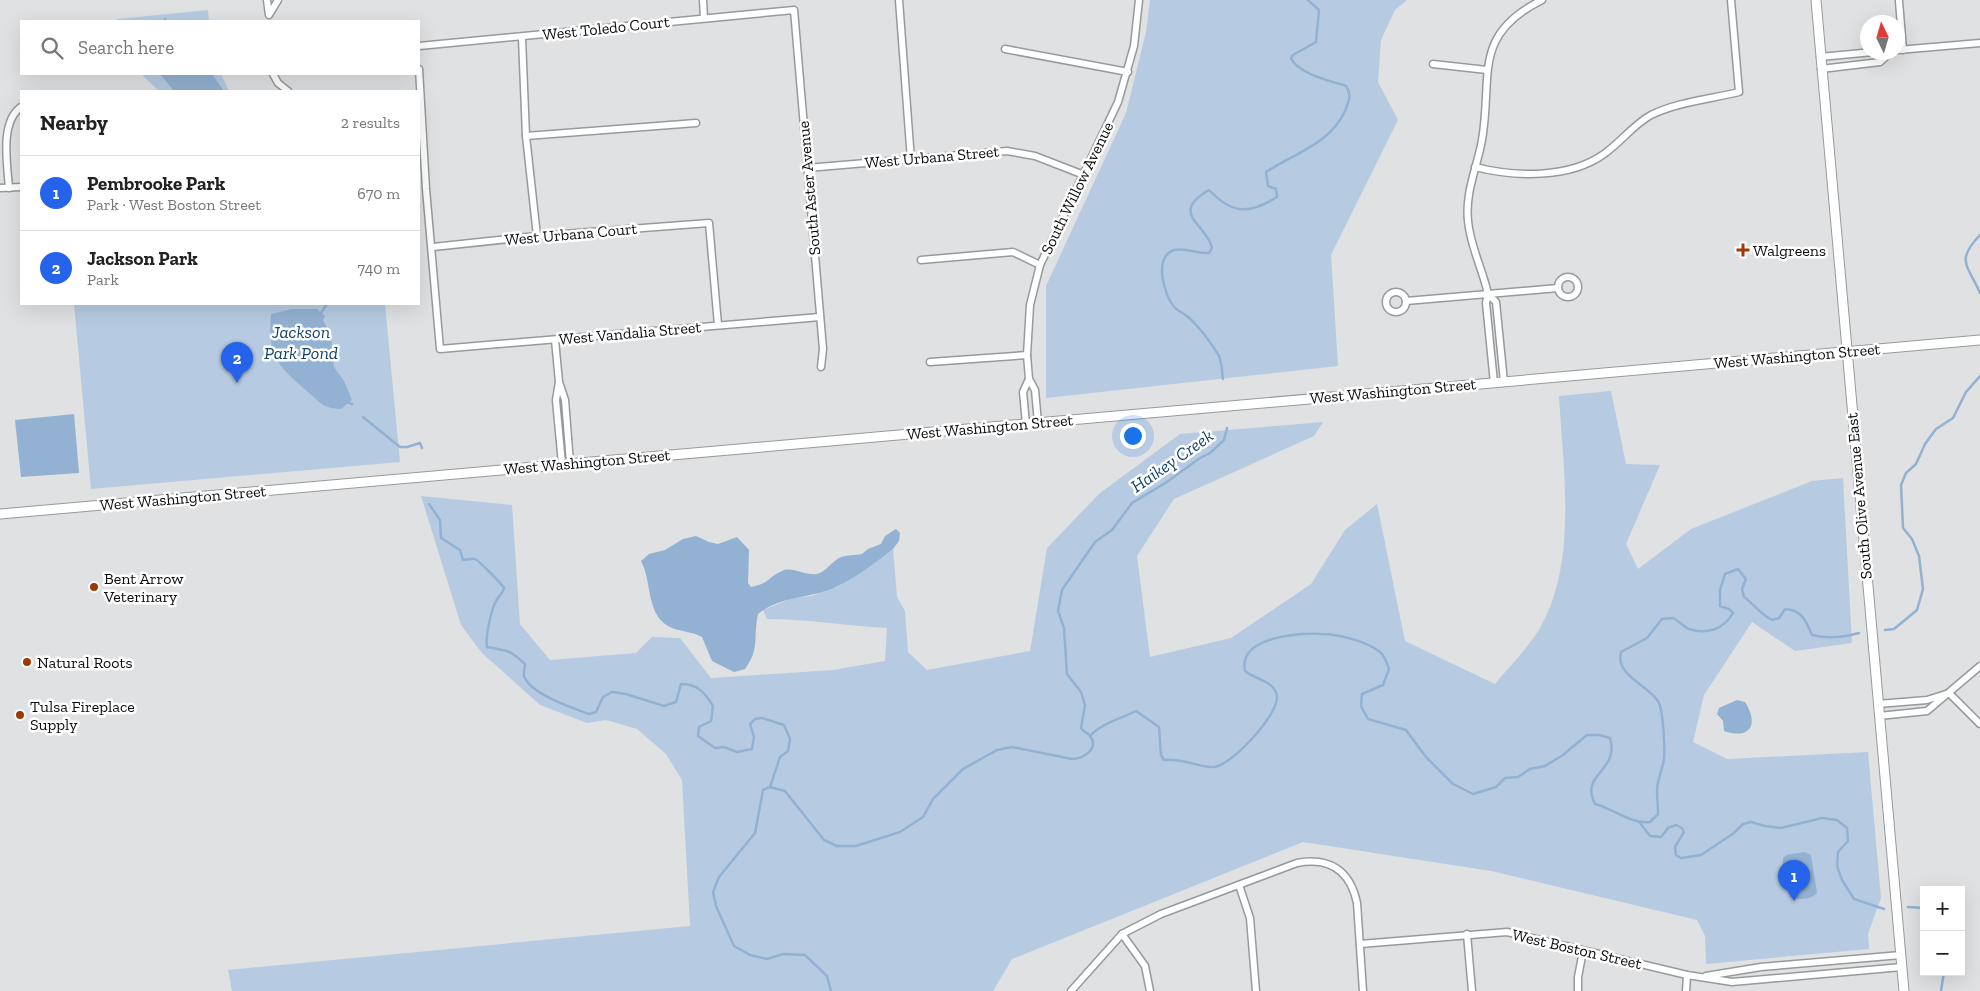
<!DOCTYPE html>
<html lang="en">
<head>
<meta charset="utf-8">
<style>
  body { margin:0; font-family:"Zilla Slab",serif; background:#f2f2f2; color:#222 }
  .controls { position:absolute; right:15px; bottom:15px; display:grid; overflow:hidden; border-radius:0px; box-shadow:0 5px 20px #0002 }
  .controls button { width:45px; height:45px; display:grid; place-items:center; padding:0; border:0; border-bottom:1px solid #e0e0e0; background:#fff; color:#222; font:25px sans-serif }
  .compass { position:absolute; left:1860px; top:15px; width:45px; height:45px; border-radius:50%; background:#fff; box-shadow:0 5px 20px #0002; rotate:355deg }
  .you { position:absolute; left:1132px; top:435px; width:18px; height:18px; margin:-12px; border:4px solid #fff; border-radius:50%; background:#1a73e8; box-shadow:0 0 0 8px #1a73e833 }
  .badge { display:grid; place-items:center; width:32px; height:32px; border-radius:50%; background:#2563eb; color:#fff; font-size:16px; font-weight:700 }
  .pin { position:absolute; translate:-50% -41px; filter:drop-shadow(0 1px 2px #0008) }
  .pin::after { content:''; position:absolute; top:26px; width:18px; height:15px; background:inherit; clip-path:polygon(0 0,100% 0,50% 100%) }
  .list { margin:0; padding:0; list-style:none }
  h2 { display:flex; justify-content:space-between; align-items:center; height:65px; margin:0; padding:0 20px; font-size:21px }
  h2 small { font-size:16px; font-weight:400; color:#767676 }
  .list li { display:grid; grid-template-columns:32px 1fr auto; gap:15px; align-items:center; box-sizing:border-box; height:75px; padding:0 20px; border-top:1px solid #e0e0e0 }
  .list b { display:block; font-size:19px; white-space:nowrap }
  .list p { margin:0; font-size:16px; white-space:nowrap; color:#767676 }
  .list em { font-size:16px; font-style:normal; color:#767676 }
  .icon { flex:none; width:28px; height:28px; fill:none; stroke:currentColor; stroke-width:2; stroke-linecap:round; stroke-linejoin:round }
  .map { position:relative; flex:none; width:1980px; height:991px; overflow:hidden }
  .search { position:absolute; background:#fff; box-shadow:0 5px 20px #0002; left:20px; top:20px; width:400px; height:55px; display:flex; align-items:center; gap:12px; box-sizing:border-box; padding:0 18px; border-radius:0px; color:#767676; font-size:19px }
  .panel { position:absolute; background:#fff; box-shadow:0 5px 20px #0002; left:20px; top:90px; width:400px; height:215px; border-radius:0px }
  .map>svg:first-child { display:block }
  .green { fill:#b6cbe2 }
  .water { fill:#93b1d2 }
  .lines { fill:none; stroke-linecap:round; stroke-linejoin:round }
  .stream { stroke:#93b1d2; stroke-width:2.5 }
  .street-casing { stroke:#979a9c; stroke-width:9 }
  .secondary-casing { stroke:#979a9c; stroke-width:11 }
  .street { stroke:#fff; stroke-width:6 }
  .secondary { stroke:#fff; stroke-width:9 }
  .poi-dot { fill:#9e3906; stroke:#fff; stroke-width:2 }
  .labels { text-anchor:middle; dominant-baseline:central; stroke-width:5; stroke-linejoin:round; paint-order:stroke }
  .street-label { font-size:16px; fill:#0b0b0c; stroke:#fff }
  .poi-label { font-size:16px; fill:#0b0b0c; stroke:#fff; text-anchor:start }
  .water-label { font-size:18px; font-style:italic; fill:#14416c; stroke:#fff }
</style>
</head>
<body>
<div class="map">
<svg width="1980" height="991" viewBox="0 0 1980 991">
  <rect width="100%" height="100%" fill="#dfe1e3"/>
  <g class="green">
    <path d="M1150,0H1407L1395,10L1381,40L1378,82L1398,120L1331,255L1338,366L1046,398V286L1126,113L1146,32Z"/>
    <path d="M208,10L209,21H117L118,19Z"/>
    <path d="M141,74H221L229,91H159Z"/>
    <path d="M74,304H385L400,462L91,489Z"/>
    <path d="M1611,391L1626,464L1660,465L1626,544L1638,569L1691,529L1812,481L1843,478L1852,643L1795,651L1752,622L1704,695L1693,742L1727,759L1868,752L1881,898L1868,934L1869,949L1706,964L1705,936L1697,920L1491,871L1303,842L1012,959L993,991H232L228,970L690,926L682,780L666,754L637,729L606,720L587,723L540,705L482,653L461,625L421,496L512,505L520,624L550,660L636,653L652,637L680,638L711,678L833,670L885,661L887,628C846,626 808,619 767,619L763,610L793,598L811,596L839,586L893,549L897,597L905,611L908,652L927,670L1030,651L1047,548L1100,493L1180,434L1323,422L1314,436L1174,499L1137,556L1150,657L1231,638L1311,584L1345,530L1377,504L1405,641L1495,684C1510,666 1528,648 1540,628C1578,562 1563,469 1559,396Z"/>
  </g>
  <g class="water">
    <path d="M160,74H212L224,91H174Z"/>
    <path d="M292,309H317L325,316L323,320L331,336L334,367L344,381L352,400L341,409C322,408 321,403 308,392C276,364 268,358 271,314Z"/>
    <path d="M74,414L79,473L21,477L15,420Z"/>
    <path d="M896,529L900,533L899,541L893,549C876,562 857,577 838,586C812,599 781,595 758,614C753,637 760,649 745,669L734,672L712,661L702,637C691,631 679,632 668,626C646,613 652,581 641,561L649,554L665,550L683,539L696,536L709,542L718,544L737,537L749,550L748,583L751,587C769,584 768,577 782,571C792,566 805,576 817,574C825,572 829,565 836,560C844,554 852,556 862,554L868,549L881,544L885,536Z"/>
    <path d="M1737,700L1745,702C1759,724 1751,740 1724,731L1723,721L1717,714L1719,708Z"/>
    <path d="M1804,852L1811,855L1817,893C1811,900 1798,900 1790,897L1782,872L1783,858L1786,855Z"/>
  </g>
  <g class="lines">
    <g class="stream">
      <path d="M165,19V21"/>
      <path d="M1980,235C1955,261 1968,265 1980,293"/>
      <path d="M321,313L327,304"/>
      <path d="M1223,379C1222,372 1222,363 1219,356C1212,344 1198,325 1188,317C1184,314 1179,311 1175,308C1164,296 1153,257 1174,250C1184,247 1198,254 1209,253L1212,248C1207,224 1168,214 1209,190C1232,214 1248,215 1277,197L1276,189L1268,186L1266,172C1295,153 1330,144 1345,111C1349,101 1352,95 1346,86C1331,81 1298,74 1291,58L1293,55L1316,42L1319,10L1308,0"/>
      <path d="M349,403L352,404"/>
      <path d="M363,417L400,447H407L420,443L422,448"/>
      <path d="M429,504L440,520L441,538L460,550L463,560C467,560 472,558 475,559C477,559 502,584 504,588C503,594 499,595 496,601C491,610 485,638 487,647C508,651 509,649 525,664C525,668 523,673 524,676C530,694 573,708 589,714L596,712L603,697L612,692L626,694L664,706L676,702L681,684C698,684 705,693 713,706L711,721L699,727L698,736L715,748L724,747L737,752L752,749L754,737L750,724L755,719L762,718L784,725L790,739L788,751L780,757L770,787"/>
      <path d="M1885,630L1894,629L1917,610L1923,589L1919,556L1912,539L1903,528L1901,485L1906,473L1916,464L1925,444L1936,429L1953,418L1966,392L1980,376"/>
      <path d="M1090,736C1102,723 1120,719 1136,711L1159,727L1161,755L1164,760C1183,758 1201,768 1214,767C1232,765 1278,715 1277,697C1276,681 1254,679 1245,671C1238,637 1297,633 1321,634C1338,634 1366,641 1380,652C1385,656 1387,663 1389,669L1383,685L1362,694L1361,706L1368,719L1406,730L1426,757L1453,784L1473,794L1496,787L1505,778L1518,777L1530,769L1545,766L1563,755L1587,735H1599L1610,738C1620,772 1579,773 1595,804C1614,809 1630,824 1650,822L1658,814C1658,806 1657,798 1657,791C1657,781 1661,773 1663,764C1666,755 1663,712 1659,703C1650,685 1615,677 1621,652L1647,638L1662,619L1673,618C1679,621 1684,627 1689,629C1707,635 1724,629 1733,613L1729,609L1720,606V590L1725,574L1738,569L1746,579L1742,589L1744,597C1755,605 1759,613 1772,620L1779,618L1785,609C1802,610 1806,621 1812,635C1827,639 1845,637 1859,633"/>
      <path d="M1640,823L1650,836L1661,837L1668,828L1676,825L1682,828L1684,832L1675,847L1676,855L1681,858L1701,855L1734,833L1743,824L1751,822L1765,826L1781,828L1822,818L1837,820L1847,828L1848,841L1838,852L1837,866L1842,880L1854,899L1884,909"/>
      <path d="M1908,907L1924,908"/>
      <path d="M831,991L827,976L805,955L783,954L767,959L750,955L734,946L716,906L713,892L719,877L755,833L763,790L770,787L785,791L824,840L837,846H856L900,832L923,817L933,799L963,769L997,750L1012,747L1072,759C1082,759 1100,749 1090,736C1087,732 1083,732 1081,728L1085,705L1081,692L1067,674L1064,628L1058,611L1062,590L1095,542L1112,530L1132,503L1167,482L1200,458L1210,453L1224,440L1227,428"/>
      <path d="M1941,991L1944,972"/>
    </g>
    <g class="street-casing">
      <g id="street">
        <path d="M267,0L269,15L278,0"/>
        <path d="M703,0L704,18"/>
        <path d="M899,0L911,160"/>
        <path d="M1899,1L1903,50"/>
        <path d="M522,38L526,136L537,236"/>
        <path d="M419,46L794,10L823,349L821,367"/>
        <path d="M1005,49L1128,72"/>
        <path d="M1898,50L1980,43"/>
        <path d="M1820,57L1873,52"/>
        <path d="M1433,64L1487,70"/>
        <path d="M419,69L426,189L440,349L820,317"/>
        <path d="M1821,69L1880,62L1891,52"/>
        <path d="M273,74L278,83L288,91"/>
        <path d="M526,136L696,123"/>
        <path d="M1475,167C1515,177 1569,179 1604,154C1621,142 1633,125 1651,115C1677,102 1711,99 1739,92L1731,0"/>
        <path d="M807,168L1007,151L1035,156L1084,175"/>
        <path d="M0,188L21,187"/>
        <path d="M9,188C7,162 0,122 21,107"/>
        <path d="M433,247L537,236L709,223L718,325"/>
        <path d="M921,260L1013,252L1040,265"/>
        <circle cx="1568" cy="287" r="10"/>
        <circle cx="1396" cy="302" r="10"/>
        <path d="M1488,294L1496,302L1504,382"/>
        <path d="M1406,301L1558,288"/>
        <path d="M555,340L559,382"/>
        <path d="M930,362L1027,355"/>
        <path d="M1494,383L1486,303L1488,294C1483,270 1470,246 1468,221C1465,192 1477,168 1482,140C1493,77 1471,35 1542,0"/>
        <path d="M1038,423L1035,390L1029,379L1027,355L1030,305L1040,265L1118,102L1134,46L1139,0"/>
        <path d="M1026,424L1023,392L1029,379"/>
        <path d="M562,464L556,400L559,382L565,400L570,463"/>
        <path d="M1949,693L1980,724"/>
        <path d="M1878,704L1927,700L1946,694"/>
        <path d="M1879,716L1927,711L1980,666"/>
        <path d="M1239,885L1250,918L1256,991"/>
        <path d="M1122,934L1145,966L1150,991"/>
        <path d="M1467,934L1472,991"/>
        <path d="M1360,944L1507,932L1687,975L1732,982L1902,967"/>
        <path d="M1706,976L1761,967L1901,955"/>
        <path d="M1071,991L1122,934L1161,914L1297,863C1329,857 1350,870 1357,903L1363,991"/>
        <path d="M1578,991V977L1583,951"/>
        <path d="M1686,991L1687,975"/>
      </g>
    </g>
    <g class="secondary-casing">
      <g id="secondary">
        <path d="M1816,0L1904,991"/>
        <path d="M0,514L1980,340"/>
      </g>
    </g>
    <use href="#street" class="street"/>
    <use href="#secondary" class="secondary"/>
  </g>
  <g class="poi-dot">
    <path d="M1740.5 242.5h5v5h5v5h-5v5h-5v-5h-5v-5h5z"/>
    <circle cx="94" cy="587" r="5"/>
    <circle cx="27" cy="662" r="5"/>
    <circle cx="20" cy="715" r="5"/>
  </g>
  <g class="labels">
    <g class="street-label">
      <text transform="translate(606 28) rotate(-6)">West Toledo Court</text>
      <text transform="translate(932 157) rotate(-5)">West Urbana Street</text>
      <text transform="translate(809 188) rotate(-95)">South Aster Avenue</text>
      <text transform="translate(1077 188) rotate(-64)">South Willow Avenue</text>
      <text transform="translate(571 234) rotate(-5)">West Urbana Court</text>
      <text transform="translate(630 333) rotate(-5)">West Vandalia Street</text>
      <text transform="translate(1797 356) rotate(-5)">West Washington Street</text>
      <text transform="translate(1393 391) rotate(-5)">West Washington Street</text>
      <text transform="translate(990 427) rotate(-5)">West Washington Street</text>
      <text transform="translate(587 462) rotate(-5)">West Washington Street</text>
      <text transform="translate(1859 496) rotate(-95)">South Olive Avenue East</text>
      <text transform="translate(183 498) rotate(-5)">West Washington Street</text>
      <text transform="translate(1577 949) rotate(13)">West Boston Street</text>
    </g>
    <g class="poi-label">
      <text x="1753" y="250">Walgreens</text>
      <text x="104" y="578">Bent Arrow<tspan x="104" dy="18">Veterinary</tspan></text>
      <text x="37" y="662">Natural Roots</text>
      <text x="30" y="706">Tulsa Fireplace<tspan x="30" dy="18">Supply</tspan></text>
    </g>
    <g class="water-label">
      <text x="301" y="332">Jackson<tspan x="301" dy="21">Park Pond</tspan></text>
      <text transform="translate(1172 461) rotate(-35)">Haikey Creek</text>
    </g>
  </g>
</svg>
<div class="controls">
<button>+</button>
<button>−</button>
</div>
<svg class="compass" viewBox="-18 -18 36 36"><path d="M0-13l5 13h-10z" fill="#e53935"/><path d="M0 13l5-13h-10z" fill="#767676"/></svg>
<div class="you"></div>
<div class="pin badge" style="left:1794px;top:901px">1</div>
<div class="pin badge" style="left:237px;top:383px">2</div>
<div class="search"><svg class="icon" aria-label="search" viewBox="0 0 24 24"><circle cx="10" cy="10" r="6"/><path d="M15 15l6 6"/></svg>Search here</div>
<section class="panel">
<h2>Nearby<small>2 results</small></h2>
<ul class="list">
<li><span class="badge">1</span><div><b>Pembrooke Park</b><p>Park · West Boston Street</p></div><em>670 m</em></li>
<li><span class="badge">2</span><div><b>Jackson Park</b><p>Park</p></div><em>740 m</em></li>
</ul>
</section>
</div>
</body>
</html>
